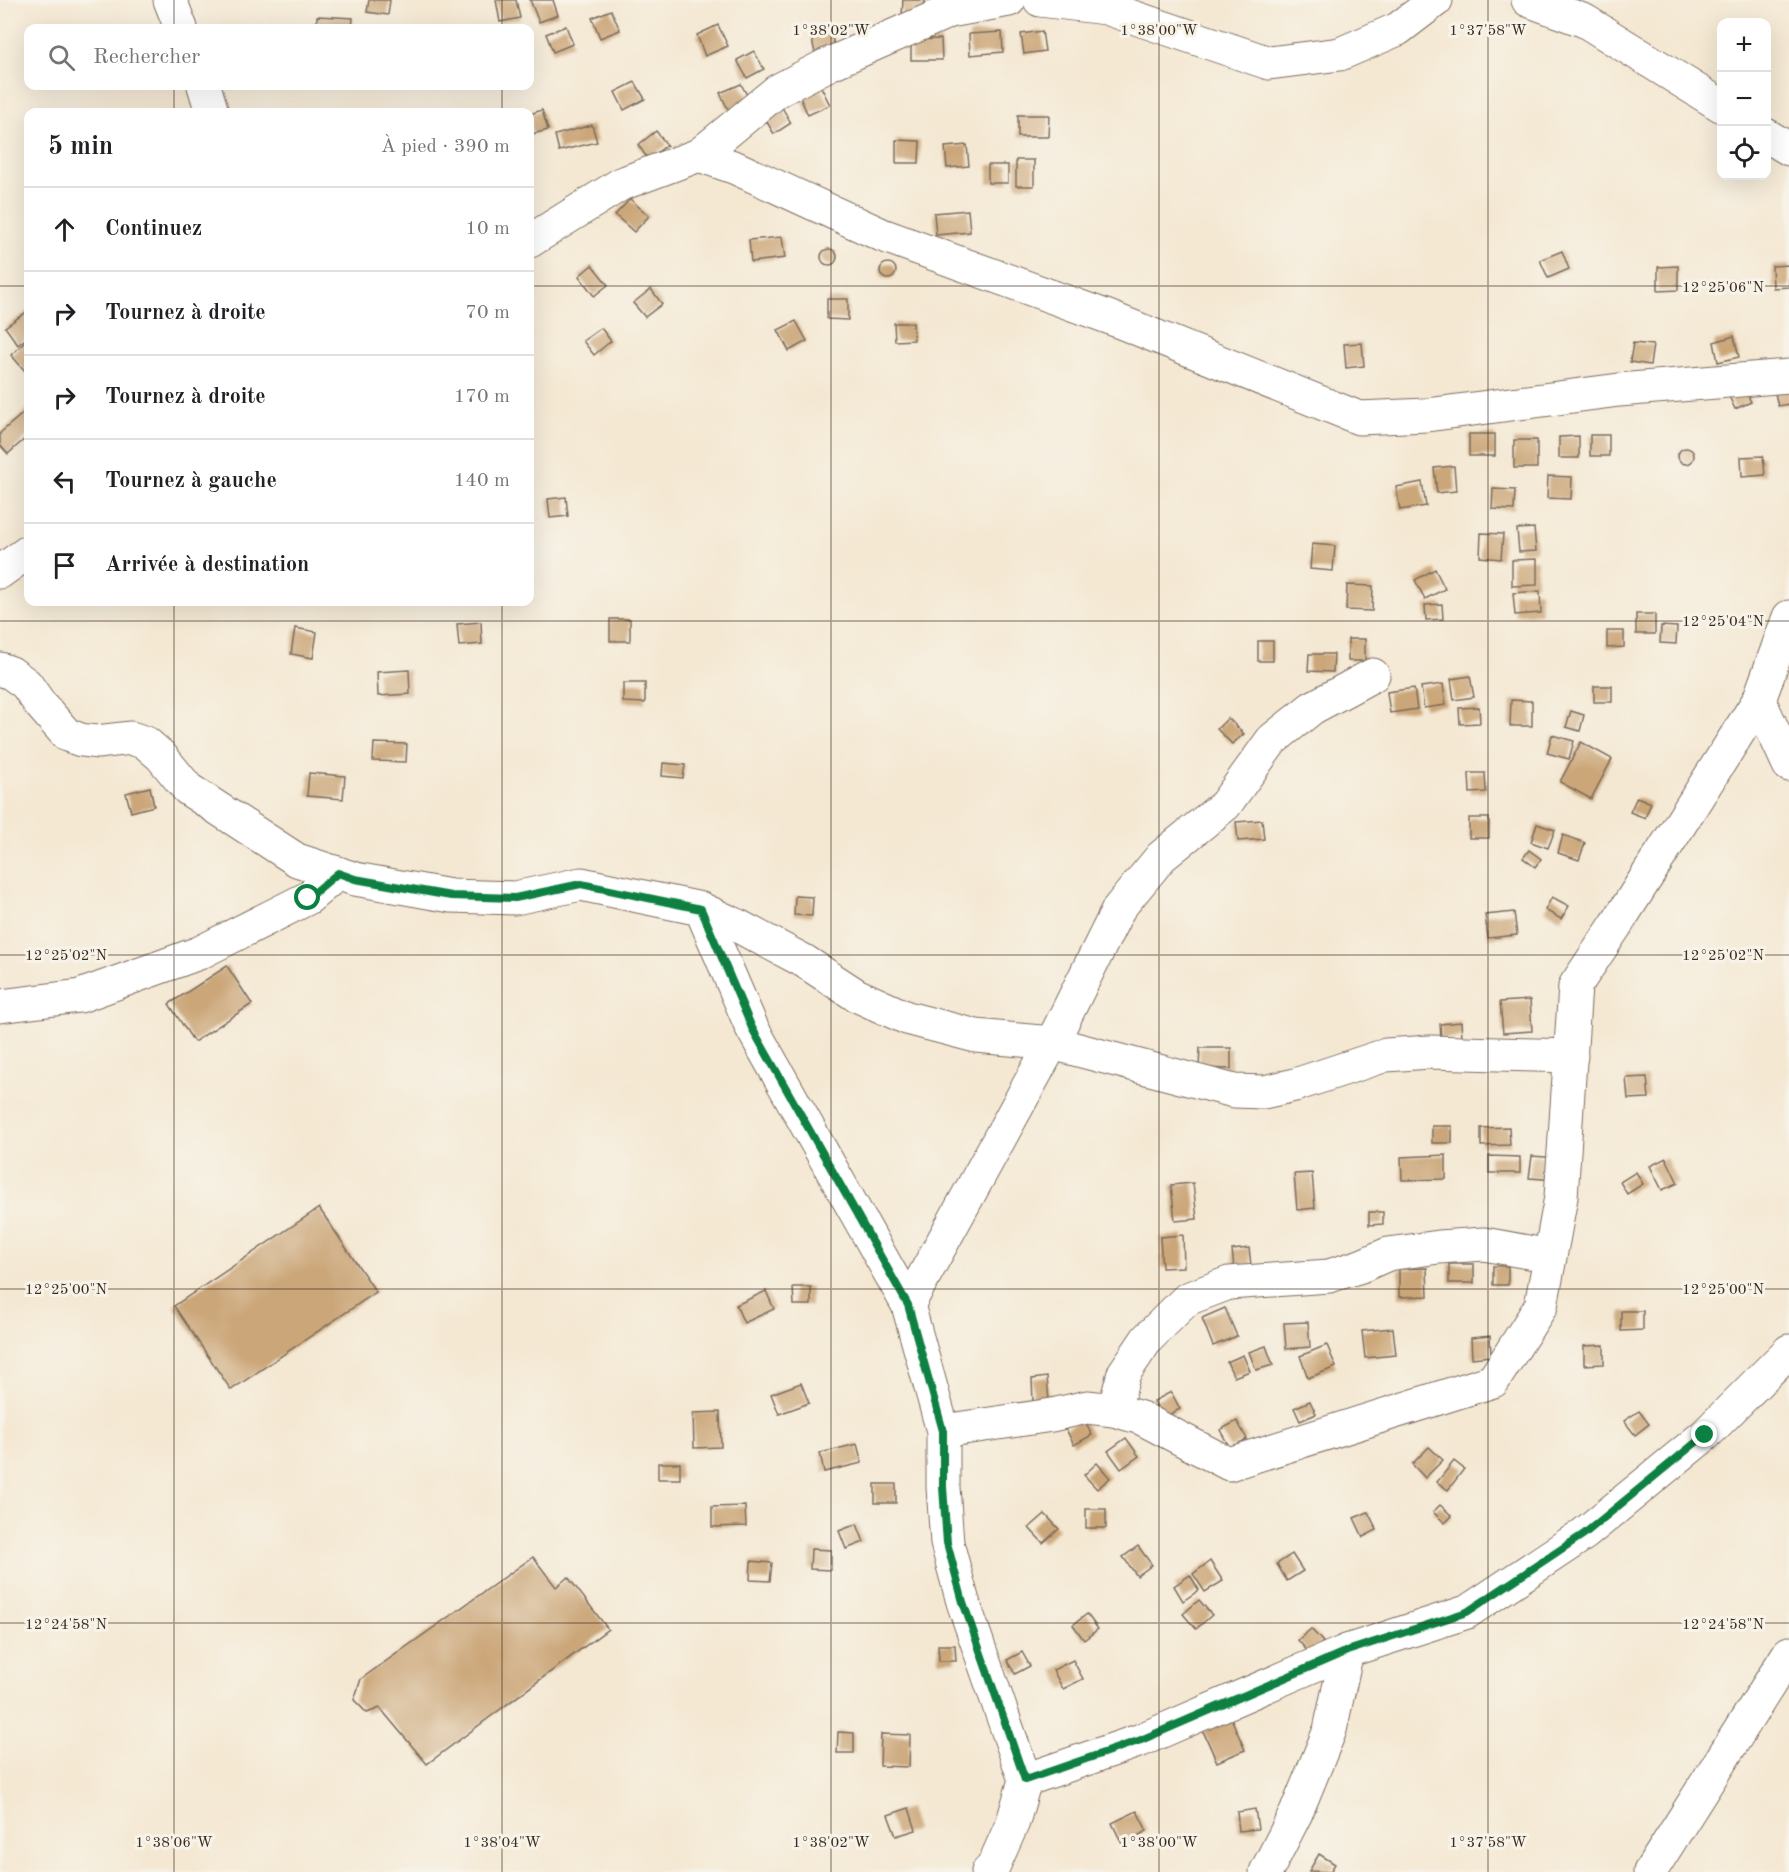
<!DOCTYPE html>
<html lang="fr">
<head>
<meta charset="utf-8">
<style>
  body { margin:0; font-family:"Old Standard TT",serif; background:#f2f2f2; color:#202124 }
  .controls { position:absolute; right:18px; top:18px; display:grid; overflow:hidden; border-radius:12px; box-shadow:0 6px 24px #0002 }
  .controls button { width:54px; height:54px; display:grid; place-items:center; padding:0; border:0; border-bottom:2px solid #e0e0e0; background:#fff; color:#202124; font:30px sans-serif }
  .stop { position:absolute; width:18px; height:18px; margin:-14px; border:4px solid #0b8043; border-radius:50%; background:#fff }
  .stop.end { background:#0b8043; border-color:#fff; box-shadow:0 2px 6px #0008 }
  .list { margin:0; padding:0; list-style:none }
  h2 { display:flex; justify-content:space-between; align-items:center; height:78px; margin:0; padding:0 24px; font-size:26px }
  h2 small { font-size:20px; font-weight:400; color:#757577 }
  .list li { display:grid; grid-template-columns:39px 1fr auto; gap:18px; align-items:center; box-sizing:border-box; height:84px; padding:0 24px; border-top:2px solid #e0e0e0 }
  .list b { display:block; font-size:22px; white-space:nowrap }
  .list em { font-size:20px; font-style:normal; color:#757577 }
  .icon { flex:none; width:33px; height:33px; fill:none; stroke:currentColor; stroke-width:2; stroke-linecap:round; stroke-linejoin:round }
  .map { position:relative; flex:none; width:1789px; height:1872px; overflow:hidden }
  .search { position:absolute; background:#fff; box-shadow:0 6px 24px #0002; left:24px; top:24px; width:510px; height:66px; display:flex; align-items:center; gap:15px; box-sizing:border-box; padding:0 21px; border-radius:12px; color:#757577; font-size:22px }
  .panel { position:absolute; background:#fff; box-shadow:0 6px 24px #0002; left:24px; top:108px; width:510px; height:498px; border-radius:12px }
  .map>svg:first-child { display:block }
  .building { fill:#cba678 }
  .lines { fill:none; stroke-linecap:round; stroke-linejoin:round }
  .street-casing { stroke:#7c6c5d; stroke-width:35 }
  .street { stroke:#fff; stroke-width:33 }
  .route { stroke:#0b8043; stroke-width:8 }
  .ticks { fill:none; stroke:#3b2a1e; stroke-width:1.5; stroke-opacity:0.45 }
  .ticks-label { font-size:15px; text-anchor:middle; fill:#3b2a1e; stroke:#f7f3e8; stroke-width:6; stroke-linejoin:round; paint-order:stroke }
</style>
</head>
<body>
<div class="map">
<svg width="1789" height="1872" viewBox="0 0 1789 1872">
  <rect width="100%" height="100%" fill="#f7f3e8"/>
  <filter id="ink" filterUnits="userSpaceOnUse"><feTurbulence type="fractalNoise" baseFrequency=".0167" numOctaves="2"/><feDisplacementMap in="SourceGraphic" scale="12" xChannelSelector="R" yChannelSelector="G"/><feConvolveMatrix kernelMatrix="1 2 1 2 8 2 1 2 1" color-interpolation-filters="sRGB"/></filter>
  <filter id="wash" filterUnits="userSpaceOnUse"><feTurbulence type="fractalNoise" baseFrequency=".008" numOctaves="4" result="noise"/><feDisplacementMap in="SourceGraphic" scale="24" xChannelSelector="R" yChannelSelector="G"/><feGaussianBlur stdDeviation="1.35" result="paint"/><feColorMatrix in="noise" values="0 0 0 0 0 0 0 0 0 0 0 0 0 0 0 0 0 1.4 0 .05"/><feComposite in="paint" operator="in"/></filter>
  <g filter="url(#wash)">
    <rect width="100%" height="100%" fill="#f4e8d3"/>
    <g id="blocks">
      <g class="building">
        <path d="M369,0H390L388,15L367,12Z"/>
        <path d="M496,0H516L520,18L500,22Z"/>
        <path d="M530,0H553L558,15L539,22Z"/>
        <path d="M903,0H925L924,18L902,16Z"/>
        <path d="M611,10L620,30L600,38L592,18Z"/>
        <path d="M317,16L353,18L352,28L317,27Z"/>
        <path d="M718,25L728,46L705,56L697,35Z"/>
        <path d="M566,26L573,44L553,52L546,34Z"/>
        <path d="M830,30L835,48L815,53L811,35Z"/>
        <path d="M1042,31L1045,51L1024,54L1021,34Z"/>
        <path d="M1002,32L1003,52L970,55L969,34Z"/>
        <path d="M941,39L942,60H911V40Z"/>
        <path d="M754,51L764,69L747,78L737,60Z"/>
        <path d="M635,82L645,99L624,110L615,92Z"/>
        <path d="M741,84L749,99L728,109L720,93Z"/>
        <path d="M820,85L830,105L808,115L799,95Z"/>
        <path d="M779,102L791,123L774,134L761,112Z"/>
        <path d="M542,110L548,130L532,134L530,114Z"/>
        <path d="M1018,115H1049L1048,137H1018Z"/>
        <path d="M592,125L597,142L559,151L555,135Z"/>
        <path d="M656,131L667,145L648,159L638,145Z"/>
        <path d="M896,140L920,141L919,163H896Z"/>
        <path d="M967,145L969,166L947,168L945,147Z"/>
        <rect x="1016" y="160" width="18" height="26"/>
        <rect x="988" y="165" width="20" height="18"/>
        <path d="M630,199L649,216L634,232L615,215Z"/>
        <path d="M968,210L970,232L936,235L934,213Z"/>
        <path d="M782,237L785,258L751,262L749,240Z"/>
        <circle cx="829" cy="257" r="8"/>
        <path d="M1562,251L1569,269L1548,278L1540,260Z"/>
        <circle cx="888" cy="271" r="8"/>
        <path d="M592,265L608,285L594,296L579,276Z"/>
        <path d="M1789,265V287L1773,288L1772,266Z"/>
        <path d="M1678,266V290L1658,291V267Z"/>
        <path d="M651,289L662,304L645,317L633,303Z"/>
        <path d="M827,299H848V320L827,319Z"/>
        <path d="M28,311V337L18,345L5,327Z"/>
        <path d="M796,321L807,341L789,351L778,330Z"/>
        <path d="M894,323H913L914,340L895,341Z"/>
        <path d="M601,328L611,341L594,355L583,341Z"/>
        <path d="M1734,336L1739,357L1718,362L1714,342Z"/>
        <path d="M28,339V368L25,371L11,355Z"/>
        <path d="M1362,343L1364,366L1346,368L1344,344Z"/>
        <path d="M1633,343L1653,345L1650,365L1630,362Z"/>
        <path d="M1789,381V404L1778,406L1773,385Z"/>
        <path d="M1743,385L1751,402L1735,409L1727,392Z"/>
        <path d="M28,409V436L8,454L0,445V433Z"/>
        <rect x="1469" y="434" width="26" height="22"/>
        <rect x="1590" y="435" width="19" height="21"/>
        <path d="M1579,436V458H1559V437Z"/>
        <rect x="1514" y="440" width="23" height="28"/>
        <circle cx="1686" cy="456" r="8"/>
        <path d="M1763,456L1765,475L1742,477L1741,457Z"/>
        <path d="M1454,466L1456,491L1437,493L1434,468Z"/>
        <path d="M1548,476L1572,477L1571,499L1547,498Z"/>
        <path d="M1422,482L1426,506L1400,510L1396,487Z"/>
        <path d="M1493,489L1515,490L1514,510L1492,509Z"/>
        <path d="M566,497L568,516L550,518L548,499Z"/>
        <path d="M1534,528L1536,551L1519,552L1517,529Z"/>
        <path d="M1481,533L1503,534L1501,559L1480,557Z"/>
        <path d="M1312,544L1335,546L1333,571L1310,569Z"/>
        <path d="M1537,559V585L1512,586V560Z"/>
        <path d="M1435,569L1445,589L1425,599L1415,580Z"/>
        <path d="M1347,585L1373,586L1372,611L1346,610Z"/>
        <path d="M1540,591L1541,613L1515,615L1513,593Z"/>
        <path d="M1442,604L1443,619L1426,620L1425,605Z"/>
        <rect x="1636" y="614" width="19" height="20"/>
        <rect x="610" y="619" width="20" height="22"/>
        <path d="M481,622L482,644L459,646L457,624Z"/>
        <path d="M1661,626L1677,627L1676,644L1660,643Z"/>
        <path d="M295,628L317,632L313,658L291,654Z"/>
        <path d="M1607,631H1624V647L1607,648Z"/>
        <rect x="1348" y="639" width="17" height="22"/>
        <rect x="1258" y="641" width="15" height="20"/>
        <path d="M1309,654H1334L1333,672L1308,671Z"/>
        <path d="M409,670L410,694L378,696L377,672Z"/>
        <path d="M1470,676L1474,697L1454,700L1451,679Z"/>
        <path d="M623,683H645V703L623,702Z"/>
        <path d="M1443,684L1446,705L1424,708L1421,687Z"/>
        <rect x="1594" y="686" width="18" height="16"/>
        <path d="M1414,688L1417,709L1390,713L1387,692Z"/>
        <path d="M1511,700L1532,701V726H1510Z"/>
        <path d="M1479,707L1480,723L1460,724L1459,708Z"/>
        <path d="M1571,711L1584,715L1580,731L1566,727Z"/>
        <path d="M1228,718L1244,734L1232,744L1217,729Z"/>
        <path d="M1552,735L1574,741L1569,759L1547,753Z"/>
        <path d="M1581,742L1612,759L1591,799L1560,782Z"/>
        <path d="M374,743L407,744L406,762L373,761Z"/>
        <path d="M663,763L685,765L683,778L662,776Z"/>
        <path d="M309,773L345,776L343,799L307,796Z"/>
        <path d="M1469,773H1485L1486,792L1470,793Z"/>
        <path d="M150,787L154,806L131,812L126,793Z"/>
        <path d="M1637,797L1651,803L1645,818L1630,812Z"/>
        <rect x="1469" y="818" width="20" height="20"/>
        <path d="M1262,820L1264,839L1238,841L1236,822Z"/>
        <path d="M1537,824L1555,830L1548,848L1531,842Z"/>
        <path d="M1563,835L1585,843L1579,860L1558,853Z"/>
        <path d="M1529,850L1541,859L1535,867L1523,858Z"/>
        <path d="M795,896L813,897L812,916L794,915Z"/>
        <path d="M1552,897L1569,906L1561,919L1545,910Z"/>
        <path d="M1514,912L1517,935L1488,938L1485,915Z"/>
        <path d="M227,966L252,1004L194,1042L169,1004Z"/>
        <path d="M1530,1000L1532,1031L1503,1033L1500,1002Z"/>
        <path d="M1461,1022L1462,1037L1441,1039L1440,1024Z"/>
        <path d="M1200,1048H1231V1069L1199,1068Z"/>
        <path d="M1647,1077L1649,1098L1628,1099L1626,1078Z"/>
        <rect x="1432" y="1126" width="20" height="17"/>
        <path d="M1509,1127L1510,1145L1481,1146V1128Z"/>
        <path d="M1446,1155V1179L1402,1180L1401,1157Z"/>
        <path d="M1489,1156L1520,1157V1173H1489Z"/>
        <path d="M1532,1156L1558,1158L1556,1180L1529,1178Z"/>
        <path d="M1666,1158L1678,1183L1662,1190L1650,1166Z"/>
        <path d="M1636,1172L1643,1184L1627,1194L1620,1182Z"/>
        <path d="M1312,1173L1315,1208L1297,1210L1294,1174Z"/>
        <path d="M1193,1183L1197,1219L1175,1221L1171,1185Z"/>
        <path d="M319,1208L376,1292L231,1390L174,1306Z"/>
        <path d="M1369,1212H1383V1224L1369,1225Z"/>
        <path d="M1183,1235L1184,1267L1162,1268L1160,1237Z"/>
        <path d="M1249,1248L1251,1265L1234,1267L1232,1250Z"/>
        <rect x="1449" y="1264" width="25" height="19"/>
        <rect x="1493" y="1266" width="15" height="19"/>
        <path d="M1427,1268L1428,1296L1399,1297V1269Z"/>
        <path d="M793,1287H811V1305H794Z"/>
        <path d="M766,1291L774,1309L744,1323L736,1305Z"/>
        <path d="M1225,1308L1237,1336L1213,1346L1202,1318Z"/>
        <path d="M1621,1311H1643V1330L1621,1331Z"/>
        <path d="M1308,1322L1310,1347L1286,1349L1284,1323Z"/>
        <path d="M1393,1328L1396,1355L1365,1358L1362,1331Z"/>
        <path d="M1490,1336L1491,1356L1472,1358L1471,1338Z"/>
        <path d="M1327,1345L1336,1367L1308,1378L1300,1356Z"/>
        <path d="M1604,1345V1364L1584,1365V1346Z"/>
        <path d="M1266,1346L1273,1365L1256,1370L1249,1352Z"/>
        <path d="M1243,1355L1250,1371L1234,1377L1227,1362Z"/>
        <path d="M1047,1377L1049,1401L1033,1402L1032,1379Z"/>
        <path d="M801,1383L809,1403L779,1414L771,1394Z"/>
        <path d="M1171,1392L1180,1409L1163,1418L1154,1401Z"/>
        <path d="M1310,1401L1316,1414L1300,1421L1294,1408Z"/>
        <path d="M1639,1411L1649,1424L1635,1435L1624,1421Z"/>
        <path d="M720,1412L721,1447L694,1448L693,1413Z"/>
        <path d="M1083,1419L1092,1435L1074,1445L1066,1429Z"/>
        <path d="M1237,1421L1247,1439L1230,1448L1220,1430Z"/>
        <path d="M1126,1438L1139,1456L1121,1469L1108,1451Z"/>
        <path d="M857,1444L862,1463L824,1472L820,1453Z"/>
        <path d="M1429,1447L1443,1460L1425,1478L1412,1464Z"/>
        <path d="M1454,1461L1464,1469L1448,1490L1437,1482Z"/>
        <rect x="658" y="1463" width="22" height="16"/>
        <path d="M1097,1463L1110,1478L1097,1489L1084,1475Z"/>
        <rect x="875" y="1484" width="21" height="19"/>
        <path d="M1440,1505L1452,1516L1445,1523L1433,1512Z"/>
        <path d="M745,1506L746,1526L712,1527V1507Z"/>
        <rect x="1086" y="1509" width="20" height="19"/>
        <path d="M1368,1512L1377,1530L1363,1537L1354,1518Z"/>
        <path d="M1045,1514L1059,1529L1043,1543L1029,1528Z"/>
        <path d="M857,1524L864,1542L846,1549L839,1531Z"/>
        <path d="M1138,1546L1152,1565L1137,1576L1123,1557Z"/>
        <path d="M811,1549L831,1550V1570L810,1569Z"/>
        <path d="M1292,1554L1303,1571L1287,1581L1277,1564Z"/>
        <path d="M533,1557L556,1587L568,1577L608,1629L427,1764L380,1708L367,1713L354,1700L361,1679Z"/>
        <path d="M751,1561L772,1563L770,1581L750,1580Z"/>
        <path d="M1210,1561L1223,1581L1205,1592L1193,1574Z"/>
        <path d="M1190,1575L1199,1590L1183,1601L1174,1586Z"/>
        <path d="M1199,1600L1212,1615L1196,1629L1183,1614Z"/>
        <path d="M1087,1614L1098,1629L1084,1640L1073,1625Z"/>
        <path d="M1311,1629L1323,1642L1310,1654L1298,1640Z"/>
        <path d="M938,1645H955L956,1661H939Z"/>
        <path d="M1022,1652L1030,1666L1015,1674L1007,1660Z"/>
        <path d="M1073,1660L1083,1679L1063,1689L1053,1670Z"/>
        <path d="M1231,1718L1245,1750L1217,1762L1203,1731Z"/>
        <path d="M838,1732L854,1733V1753H837Z"/>
        <path d="M881,1734L910,1735L909,1767L880,1766Z"/>
        <path d="M909,1808L916,1830L896,1836L888,1815Z"/>
        <path d="M1255,1809L1258,1829L1239,1831L1237,1812Z"/>
        <path d="M1137,1811L1147,1831L1122,1844L1112,1823Z"/>
        <path d="M1319,1854L1335,1864L1330,1872L1309,1871Z"/>
      </g>
    </g>
  </g>
  <g filter="url(#ink)">
    <use href="#blocks" fill-opacity="0" stroke="#7c6c5d" stroke-width="1.5"/>
    <g class="lines">
      <g class="street-casing">
        <g id="street">
          <path d="M170,0L181,28"/>
          <path d="M1040,0L1106,8L1269,63L1340,54L1398,29L1436,0"/>
          <path d="M1528,0L1585,21L1722,106"/>
          <path d="M204,86L212,112"/>
          <path d="M1766,135L1789,149"/>
          <path d="M699,155L777,91L827,65L950,11L1009,0"/>
          <path d="M530,241L621,184L699,155L736,168L882,235L1108,317L1359,418L1427,415L1619,390L1789,376"/>
          <path d="M0,572L28,552"/>
          <path d="M0,669L11,673L26,684L40,704L67,735L81,740L97,742L131,738L146,743L161,756L188,789L297,860L355,879L451,896L515,898L581,884L701,909L752,1028L908,1305L943,1431V1487L947,1543L963,1602L1025,1780L1013,1822L993,1867L988,1872"/>
          <path d="M1759,700L1789,765"/>
          <path d="M701,909L740,927L804,961L856,995L907,1018L976,1036L1052,1043L1234,1091L1264,1092L1295,1085L1386,1055L1430,1052L1571,1056"/>
          <path d="M0,1006L80,996L199,953L308,898L338,873"/>
          <path d="M908,1305L1052,1043L1119,908L1161,857L1225,805L1272,740L1312,708L1373,675"/>
          <path d="M1114,1410L1124,1373L1147,1339L1187,1299L1229,1283L1329,1276L1361,1266L1388,1254L1439,1247L1484,1244L1550,1256"/>
          <path d="M943,1431L1052,1415L1087,1407L1114,1410L1141,1418L1229,1464L1493,1381L1541,1306L1561,1197L1575,986L1616,925L1759,700L1789,617"/>
          <path d="M1025,1780L1141,1740L1347,1651L1467,1612L1584,1534L1705,1435L1789,1351"/>
          <path d="M1266,1872L1296,1813L1330,1730L1347,1651"/>
          <path d="M1650,1872L1789,1653"/>
        </g>
      </g>
      <use href="#street" class="street"/>
    </g>
  </g>
  <g class="lines" filter="url(#ink)">
    <path class="route" d="M308,898L338,873L355,879L451,896L515,898L581,884L701,909L752,1028L908,1305L943,1431V1487L947,1543L963,1602L1025,1780L1141,1740L1347,1651L1467,1612L1584,1534L1705,1435"/>
  </g>
  <path class="ticks" d="M174,0V28M502,0V28M831,0V1872M1159,0V1872M1488,0V1872M174,86V112M502,86V112M0,286H28M530,286H1789M174,602V1872M502,602V1872M0,621H1789M0,955H1789M0,1289H1789M0,1623H1789"/>
  <g class="ticks-label">
    <text x="831" y="35">1°38'02"W</text>
    <text x="1159" y="35">1°38'00"W</text>
    <text x="1488" y="35">1°37'58"W</text>
    <text x="1723" y="292">12°25'06"N</text>
    <text x="1723" y="626">12°25'04"N</text>
    <text x="66" y="960">12°25'02"N</text>
    <text x="1723" y="960">12°25'02"N</text>
    <text x="66" y="1294">12°25'00"N</text>
    <text x="1723" y="1294">12°25'00"N</text>
    <text x="66" y="1629">12°24'58"N</text>
    <text x="1723" y="1629">12°24'58"N</text>
    <text x="174" y="1847">1°38'06"W</text>
    <text x="502" y="1847">1°38'04"W</text>
    <text x="831" y="1847">1°38'02"W</text>
    <text x="1159" y="1847">1°38'00"W</text>
    <text x="1488" y="1847">1°37'58"W</text>
  </g>
</svg>
<div class="controls">
<button>+</button>
<button>−</button>
<button><svg class="icon" aria-label="locate" viewBox="0 0 24 24"><circle cx="12" cy="12" r="6"/><path d="M12 2v4M12 18v4M2 12h4M18 12h4"/></svg></button>
</div>
<div class="stop" style="left:308px;top:898px"></div>
<div class="stop end" style="left:1705px;top:1435px"></div>
<div class="search"><svg class="icon" aria-label="search" viewBox="0 0 24 24"><circle cx="10" cy="10" r="6"/><path d="M15 15l6 6"/></svg>Rechercher</div>
<section class="panel">
<h2>5 min<small>À pied · 390 m</small></h2>
<ul class="list">
<li><svg class="icon" aria-label="ahead" viewBox="0 0 24 24"><path d="M12 20V5M6 11l6-6 6 6"/></svg><div><b>Continuez</b></div><em>10 m</em></li>
<li><svg class="icon" aria-label="right" viewBox="0 0 24 24"><path d="M7 20v-9h11M14 6l5 5-5 5"/></svg><div><b>Tournez à droite</b></div><em>70 m</em></li>
<li><svg class="icon" aria-label="right" viewBox="0 0 24 24"><path d="M7 20v-9h11M14 6l5 5-5 5"/></svg><div><b>Tournez à droite</b></div><em>170 m</em></li>
<li><svg class="icon" aria-label="left" viewBox="0 0 24 24"><path d="M17 20v-9H6M10 6l-5 5 5 5"/></svg><div><b>Tournez à gauche</b></div><em>140 m</em></li>
<li><svg class="icon" aria-label="arrive" viewBox="0 0 24 24"><path d="M6 21V4h12l-3 4 3 4H6"/></svg><div><b>Arrivée à destination</b></div></li>
</ul>
</section>
</div>
</body>
</html>
